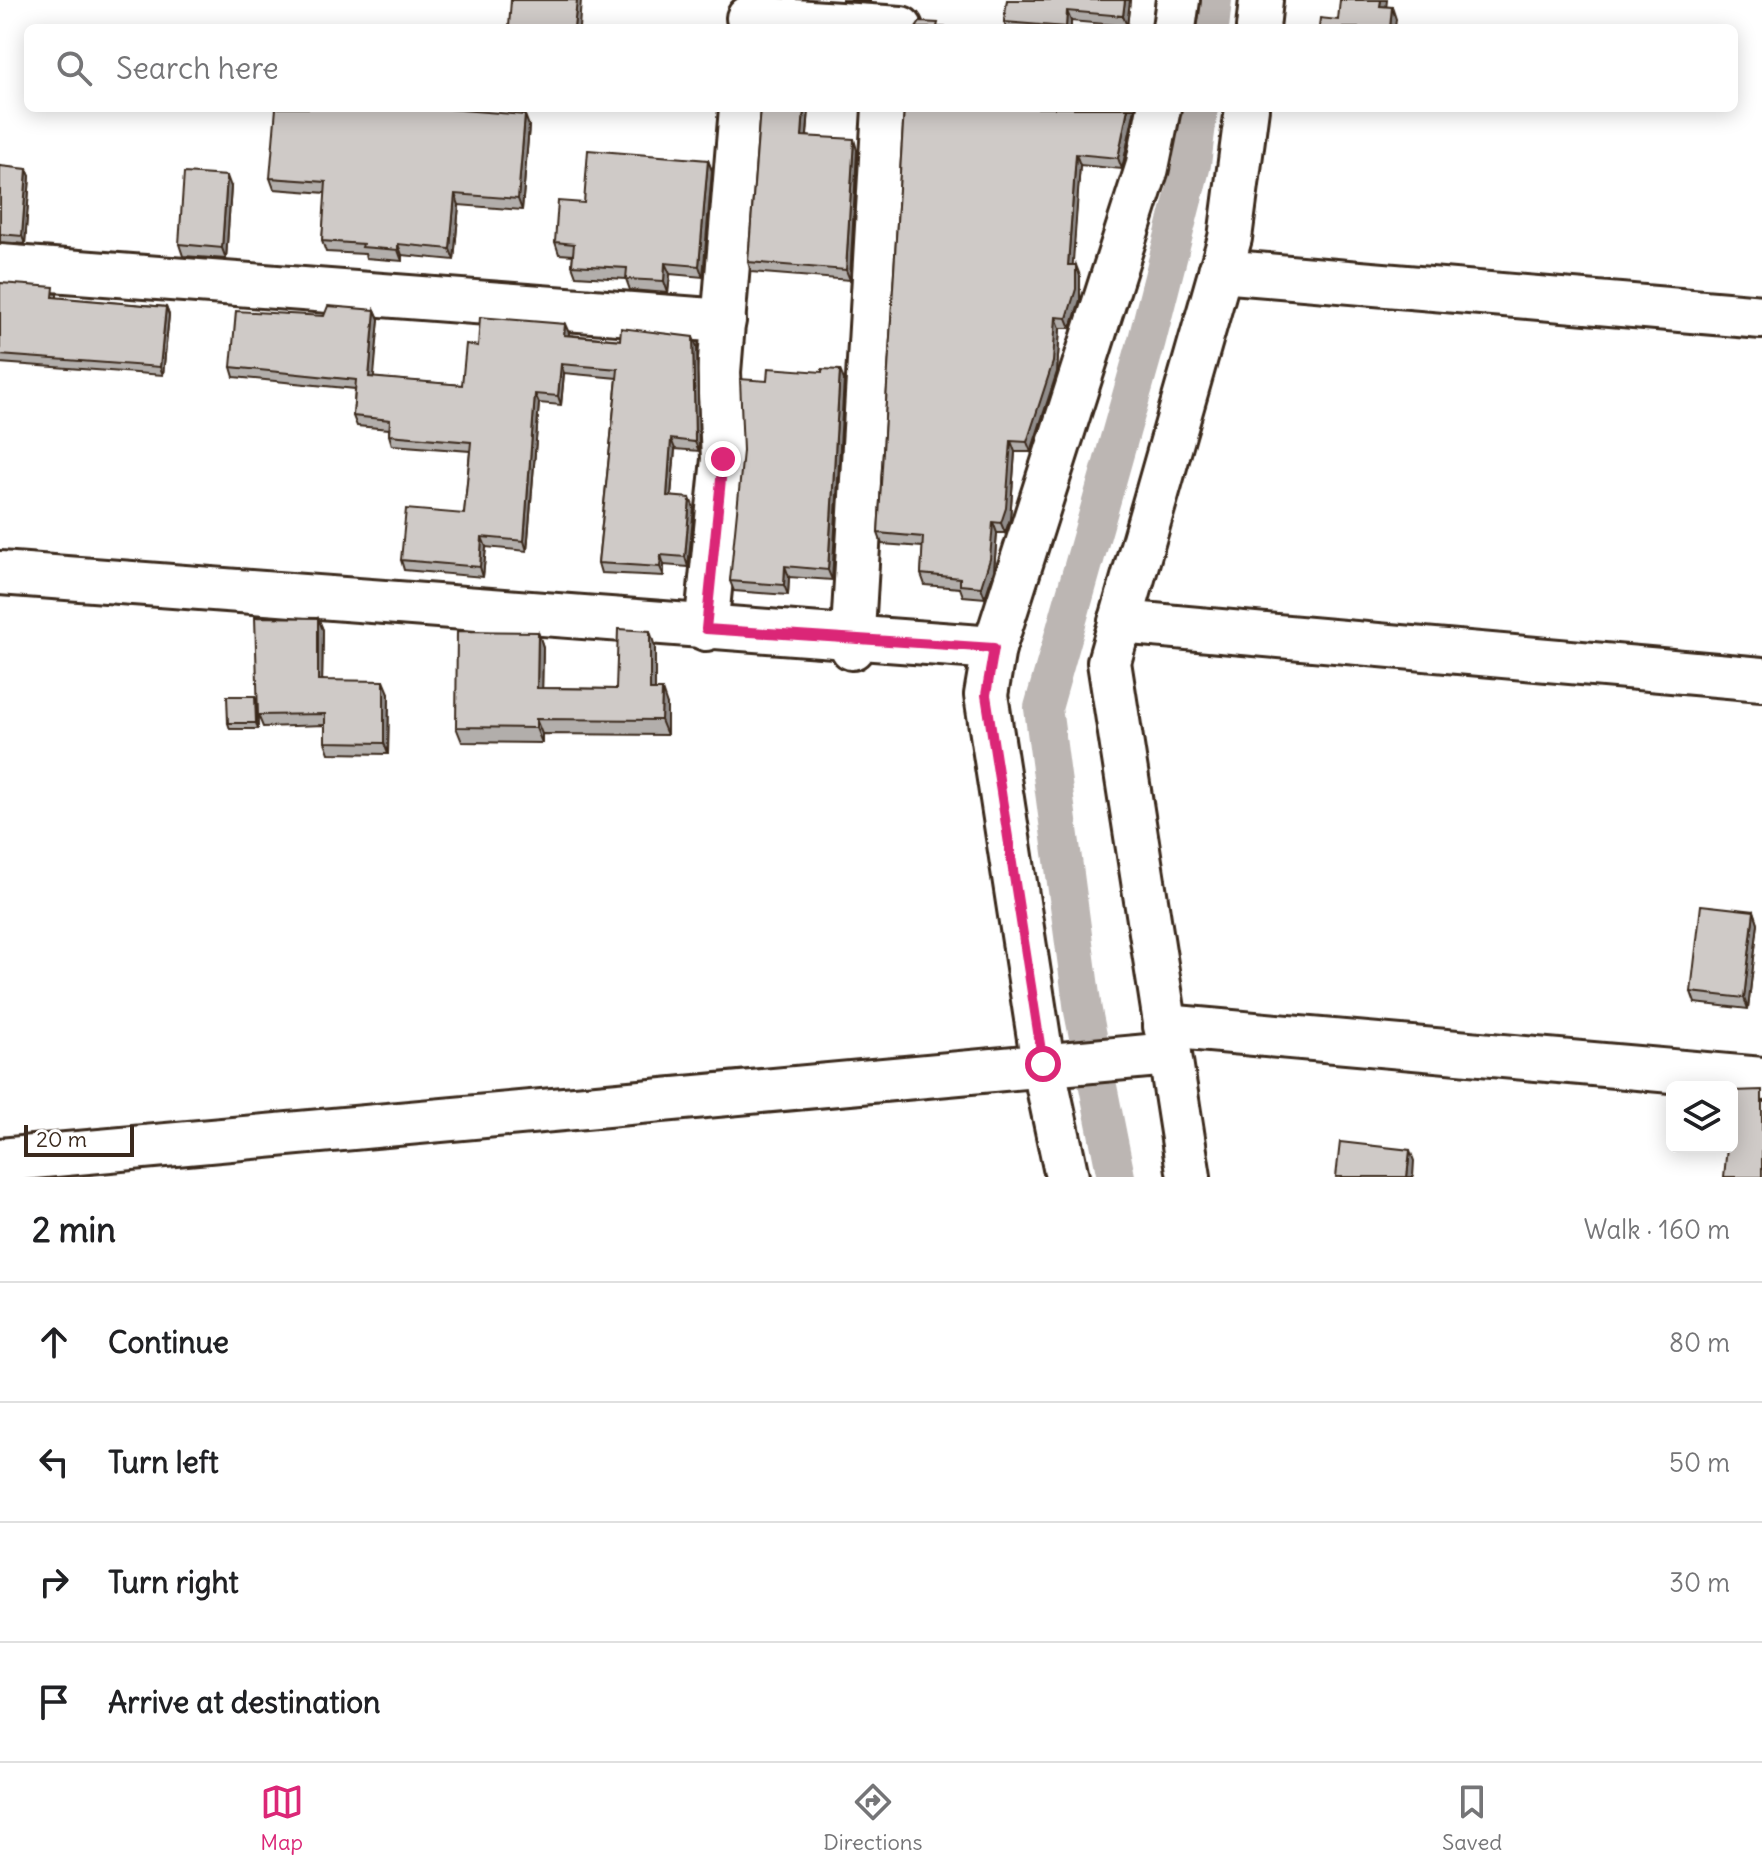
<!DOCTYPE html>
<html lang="en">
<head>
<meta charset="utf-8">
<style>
  body { margin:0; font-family:Delius,sans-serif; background:#f2f2f2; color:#202124 }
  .controls { position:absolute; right:24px; bottom:24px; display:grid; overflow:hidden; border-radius:12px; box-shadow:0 4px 20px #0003 }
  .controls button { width:72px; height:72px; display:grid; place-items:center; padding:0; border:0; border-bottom:2px solid #e0e0e0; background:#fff; color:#202124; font:40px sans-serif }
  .scale { position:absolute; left:24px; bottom:20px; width:110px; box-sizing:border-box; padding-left:8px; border:4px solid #3b2a1e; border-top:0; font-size:22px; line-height:28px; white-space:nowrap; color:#3b2a1e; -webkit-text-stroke:6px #fff; paint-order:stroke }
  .stop { position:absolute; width:24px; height:24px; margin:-18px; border:6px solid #db2777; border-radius:50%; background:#fff }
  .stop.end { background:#db2777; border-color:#fff; box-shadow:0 2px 8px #0008 }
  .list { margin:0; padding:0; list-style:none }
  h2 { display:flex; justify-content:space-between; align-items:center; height:104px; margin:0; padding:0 32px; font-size:34px }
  h2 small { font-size:26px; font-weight:400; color:#757577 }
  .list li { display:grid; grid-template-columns:52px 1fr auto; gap:24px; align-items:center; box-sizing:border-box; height:120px; padding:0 32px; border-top:2px solid #e0e0e0 }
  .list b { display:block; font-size:30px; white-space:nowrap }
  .list em { font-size:26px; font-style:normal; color:#757577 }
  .icon { flex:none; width:44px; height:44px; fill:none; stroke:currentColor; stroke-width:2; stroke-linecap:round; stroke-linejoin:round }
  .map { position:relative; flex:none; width:1762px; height:1177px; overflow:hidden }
  .search { position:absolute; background:#fff; box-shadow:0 4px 20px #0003; left:24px; right:24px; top:24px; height:88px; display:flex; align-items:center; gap:20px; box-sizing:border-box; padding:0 28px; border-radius:12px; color:#757577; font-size:30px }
  .sheet { height:584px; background:#fff }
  nav { display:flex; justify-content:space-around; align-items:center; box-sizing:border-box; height:112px; border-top:2px solid #e0e0e0; background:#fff; font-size:22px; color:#757577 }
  nav a { display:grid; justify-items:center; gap:4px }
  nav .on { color:#db2777 }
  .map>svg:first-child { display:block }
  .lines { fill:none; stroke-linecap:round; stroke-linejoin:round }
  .canal { stroke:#bcb6b3; stroke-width:38 }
  .minor-casing { stroke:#3b2a1e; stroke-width:48 }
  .minor { stroke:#fff; stroke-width:42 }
  .wall { fill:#b2aeab; stroke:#3b2a1e; stroke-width:2 }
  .shaded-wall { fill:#918d8b; stroke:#3b2a1e; stroke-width:2 }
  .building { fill:#cfcac7; stroke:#3b2a1e; stroke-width:2 }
  .route { stroke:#db2777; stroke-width:10 }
</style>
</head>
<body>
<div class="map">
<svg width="1762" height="1177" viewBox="0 0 1762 1177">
  <rect width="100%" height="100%" fill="#fff"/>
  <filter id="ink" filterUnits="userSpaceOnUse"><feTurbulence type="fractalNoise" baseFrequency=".0125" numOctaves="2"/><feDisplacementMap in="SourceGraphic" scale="16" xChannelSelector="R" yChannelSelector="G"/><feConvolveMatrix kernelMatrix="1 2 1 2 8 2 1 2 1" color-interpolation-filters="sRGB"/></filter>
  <g filter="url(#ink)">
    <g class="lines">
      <g class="canal">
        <path d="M1210,28L1213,0"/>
        <path d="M1116,1177L1083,1011L1043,708L1147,340L1192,164L1199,108"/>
      </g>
      <g class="minor-casing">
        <g id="minor">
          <path d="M748,18L901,28"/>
          <path d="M1174,28L1178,0"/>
          <path d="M1258,28L1261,0"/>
          <path d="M0,266L724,321"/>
          <path d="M1220,271L1762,317"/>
          <path d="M0,573L994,648"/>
          <path d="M1120,622L1762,679"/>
          <path d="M706,629L723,459L719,372L741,108"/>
          <path d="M852,648L884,108"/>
          <path d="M1165,1026L1762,1079"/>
          <path d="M0,1160L1170,1054"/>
          <path d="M1067,1177L1043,1064L986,695L994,648L1147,168L1159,108"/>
          <path d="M1189,1177L1109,662L1230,238L1247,108"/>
        </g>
      </g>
      <use href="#minor" class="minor"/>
    </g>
    <g class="wall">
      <path d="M841,0H870V2Z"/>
      <path d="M1007,0H1130L1127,26L1071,21V28H1006L1004,22Z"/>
      <path d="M760,108H809L807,136L857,150L850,280L751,272L748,262Z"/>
      <path d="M904,108H1135L1122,169L1080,165L1072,265L1080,276V300L1071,328H1060L1057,372L1031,452H1015L1010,519L1005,533H997L994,570L985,598L963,596L960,588L925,585L921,574L923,547L882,544L878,533Z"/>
      <path d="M529,126L522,210L459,205L454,260L402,255V261L366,258L365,254L326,252L322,241L326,193L274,189L270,178Z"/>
      <path d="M708,160L712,171L703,277L670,274L668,293L630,290L626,279L576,276L572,265L573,255L559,254L555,242L584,203Z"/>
      <path d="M0,166L30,176L25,244L0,242Z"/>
      <path d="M231,187L226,259L183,256L179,244Z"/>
      <path d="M0,283L57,294V298L166,307L169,315L163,375L0,363Z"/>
      <path d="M375,310L379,319L373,378L462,385L478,346L569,333V335L697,347L699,451L675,449L671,497L694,508L688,567L664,565V576L601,573L598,563L617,378L564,373L561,405L539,403L527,551L486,547L483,577L404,570L401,560L464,514L470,451L392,445L389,435V429L357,426L353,416L355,389L234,377L231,367L324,316Z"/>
      <path d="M844,380L832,580L789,577L788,595L734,591L730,581L767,381Z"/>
      <path d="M318,618L323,630L322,680L389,693L388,754L329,753L325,742V725L263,727L258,715Z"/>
      <path d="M538,632L543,647L542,688L616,689L655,647V690L667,705V735L542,734V743L462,742L456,727Z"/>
      <path d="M257,701L258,729H230L228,723Z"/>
      <path d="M1754,911L1758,923L1748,1009L1695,1003L1691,992Z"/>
    </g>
    <g class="shaded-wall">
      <path d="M577,0H581L579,28H574Z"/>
      <path d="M1125,0H1130L1127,26L1123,16Z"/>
      <path d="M1381,0H1387L1385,18L1380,6Z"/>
      <path d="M1392,7L1396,19L1395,28H1390Z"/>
      <path d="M1067,11L1071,21V28L1066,27Z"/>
      <path d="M804,108H809L806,146L802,136Z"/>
      <path d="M1128,108H1135L1122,169L1118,158Z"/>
      <path d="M525,115L529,126L522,210L518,199Z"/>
      <path d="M854,139L857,150L850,280L846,270Z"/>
      <path d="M1076,154L1080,165L1072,275L1068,265Z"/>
      <path d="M708,160L712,171L703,277L699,266Z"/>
      <path d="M27,169L30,176L25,244L22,236Z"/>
      <path d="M227,176L231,187L226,259L222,248Z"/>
      <path d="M455,194L459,205L454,260L450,249Z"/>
      <path d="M398,244L402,255V261L398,250Z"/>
      <path d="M665,263L670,274L668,293L664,281Z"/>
      <path d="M1076,265L1080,276V300L1071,328L1067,318Z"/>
      <path d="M166,307L169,315L163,375L160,367Z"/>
      <path d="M375,310L379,319L373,387L369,377Z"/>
      <path d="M1056,317L1060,328L1057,372L1031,452L1027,442Z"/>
      <path d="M565,324L569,333L568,344L564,335Z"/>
      <path d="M693,337L697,347L699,451L695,442Z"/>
      <path d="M561,364L564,373L561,405L558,396Z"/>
      <path d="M840,370L844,380L832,580L828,570Z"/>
      <path d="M535,394L539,403L527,551L524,541Z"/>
      <path d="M671,439L675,449L670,506L667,496Z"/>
      <path d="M1011,441L1015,452L1010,519L1005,533L1001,523Z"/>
      <path d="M690,498L694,508L688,567L685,557Z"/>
      <path d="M993,522L997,533L994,570L985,598L981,587Z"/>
      <path d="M482,537L486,547L483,577L480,567Z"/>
      <path d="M661,555L664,565V576L660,567Z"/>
      <path d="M785,566L789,577L788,595L784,585Z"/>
      <path d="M318,618L323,630L322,692L318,680Z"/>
      <path d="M650,631L655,647V705L650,690Z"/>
      <path d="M538,632L543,647L542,703L537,688Z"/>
      <path d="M384,681L389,693L388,754L384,743Z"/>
      <path d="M662,690L667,705V735L661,720Z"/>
      <path d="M255,696L257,701L258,729L256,723Z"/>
      <path d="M536,719L542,734V743L536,728Z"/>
      <path d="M1754,911L1758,923L1748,1009L1744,998Z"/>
      <path d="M1410,1150L1414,1161L1413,1177H1407Z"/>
    </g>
    <g class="building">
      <path d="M511,0H577L574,28H521V27H509Z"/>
      <path d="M1007,0H1125L1123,16L1067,11L1066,27L1004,22Z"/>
      <path d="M1340,0H1381L1380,6L1392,7L1390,28H1319L1320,18L1338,20Z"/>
      <path d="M920,22L938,23L937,27L955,28H916Z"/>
      <path d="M276,108H435L525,115L518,199L455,194L450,249L398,244V250L362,247L363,244L322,241L326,182L270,178Z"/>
      <path d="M760,108H804L802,136L854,139L846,270L748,262Z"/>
      <path d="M904,108H1128L1118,158L1076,154L1068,265H1076V289L1067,318L1056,317L1053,362L1027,442L1011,441L1006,508L1001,523L993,522L990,559L981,587L960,585V578L921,574L923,537L878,533Z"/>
      <path d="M588,150L708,160L699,266L665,263L664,281L626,279L627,268L572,265L574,244L555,242L558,201L584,203Z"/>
      <path d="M0,166L27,169L22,236L0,234Z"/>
      <path d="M184,173L227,176L222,248L179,244Z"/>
      <path d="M0,283L54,287L53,297L166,307L160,367L0,355Z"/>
      <path d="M328,306L375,310L369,377L462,385L466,344L478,346L480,317L565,324L564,335L620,340L621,328L693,337L695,442L671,439L667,496L690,498L685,557L661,555L660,567L598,563L618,369L561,364L558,396L535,394L524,541L482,537L480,567L401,560L406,509L464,514L471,442L389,435L390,420L353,416L356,380L231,367L236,311L324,316Z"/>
      <path d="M768,368L822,372V369L840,370L828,570L785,566L784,585L730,581L743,451L740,379L767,381Z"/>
      <path d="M255,617L318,618V680L384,681V743L325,742V714L258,715Z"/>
      <path d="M618,629L650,631V690H662L661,720L536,719V728L456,727L457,631L538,632L537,688L616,689Z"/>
      <path d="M227,696H255L256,723H228Z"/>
      <path d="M1701,905L1754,911L1744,998L1691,992Z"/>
      <path d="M1762,1090V1177H1724L1727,1147H1732V1091Z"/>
      <path d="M1340,1142L1410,1150L1407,1177H1336Z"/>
    </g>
  </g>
  <g class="lines" filter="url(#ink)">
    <path class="route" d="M723,459L706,629L994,648L986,695L1043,1064"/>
  </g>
</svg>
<div class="controls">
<button><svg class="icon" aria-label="layers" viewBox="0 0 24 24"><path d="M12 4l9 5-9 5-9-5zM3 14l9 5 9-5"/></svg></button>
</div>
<div class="scale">20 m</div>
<div class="stop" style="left:1043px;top:1064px"></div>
<div class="stop end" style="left:723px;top:459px"></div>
<div class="search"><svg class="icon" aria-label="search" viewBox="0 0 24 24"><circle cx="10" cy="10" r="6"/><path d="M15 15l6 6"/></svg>Search here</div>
</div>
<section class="sheet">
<h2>2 min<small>Walk · 160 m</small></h2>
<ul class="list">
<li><svg class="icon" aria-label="ahead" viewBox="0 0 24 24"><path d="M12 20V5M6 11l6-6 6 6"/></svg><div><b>Continue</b></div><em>80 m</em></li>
<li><svg class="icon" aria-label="left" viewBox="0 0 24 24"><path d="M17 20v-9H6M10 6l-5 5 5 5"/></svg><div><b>Turn left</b></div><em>50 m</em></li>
<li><svg class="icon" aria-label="right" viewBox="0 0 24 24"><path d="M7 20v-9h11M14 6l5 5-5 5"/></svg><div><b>Turn right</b></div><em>30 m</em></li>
<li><svg class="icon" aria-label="arrive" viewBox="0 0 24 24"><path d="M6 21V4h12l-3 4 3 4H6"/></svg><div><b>Arrive at destination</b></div></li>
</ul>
</section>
<nav>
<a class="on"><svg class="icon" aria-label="map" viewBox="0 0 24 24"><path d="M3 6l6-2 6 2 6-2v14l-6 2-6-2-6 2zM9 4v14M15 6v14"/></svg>Map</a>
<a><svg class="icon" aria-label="directions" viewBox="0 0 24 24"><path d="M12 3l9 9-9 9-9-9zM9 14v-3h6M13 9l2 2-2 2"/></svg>Directions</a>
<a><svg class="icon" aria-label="saved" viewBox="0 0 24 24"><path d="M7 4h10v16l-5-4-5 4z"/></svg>Saved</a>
</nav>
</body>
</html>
